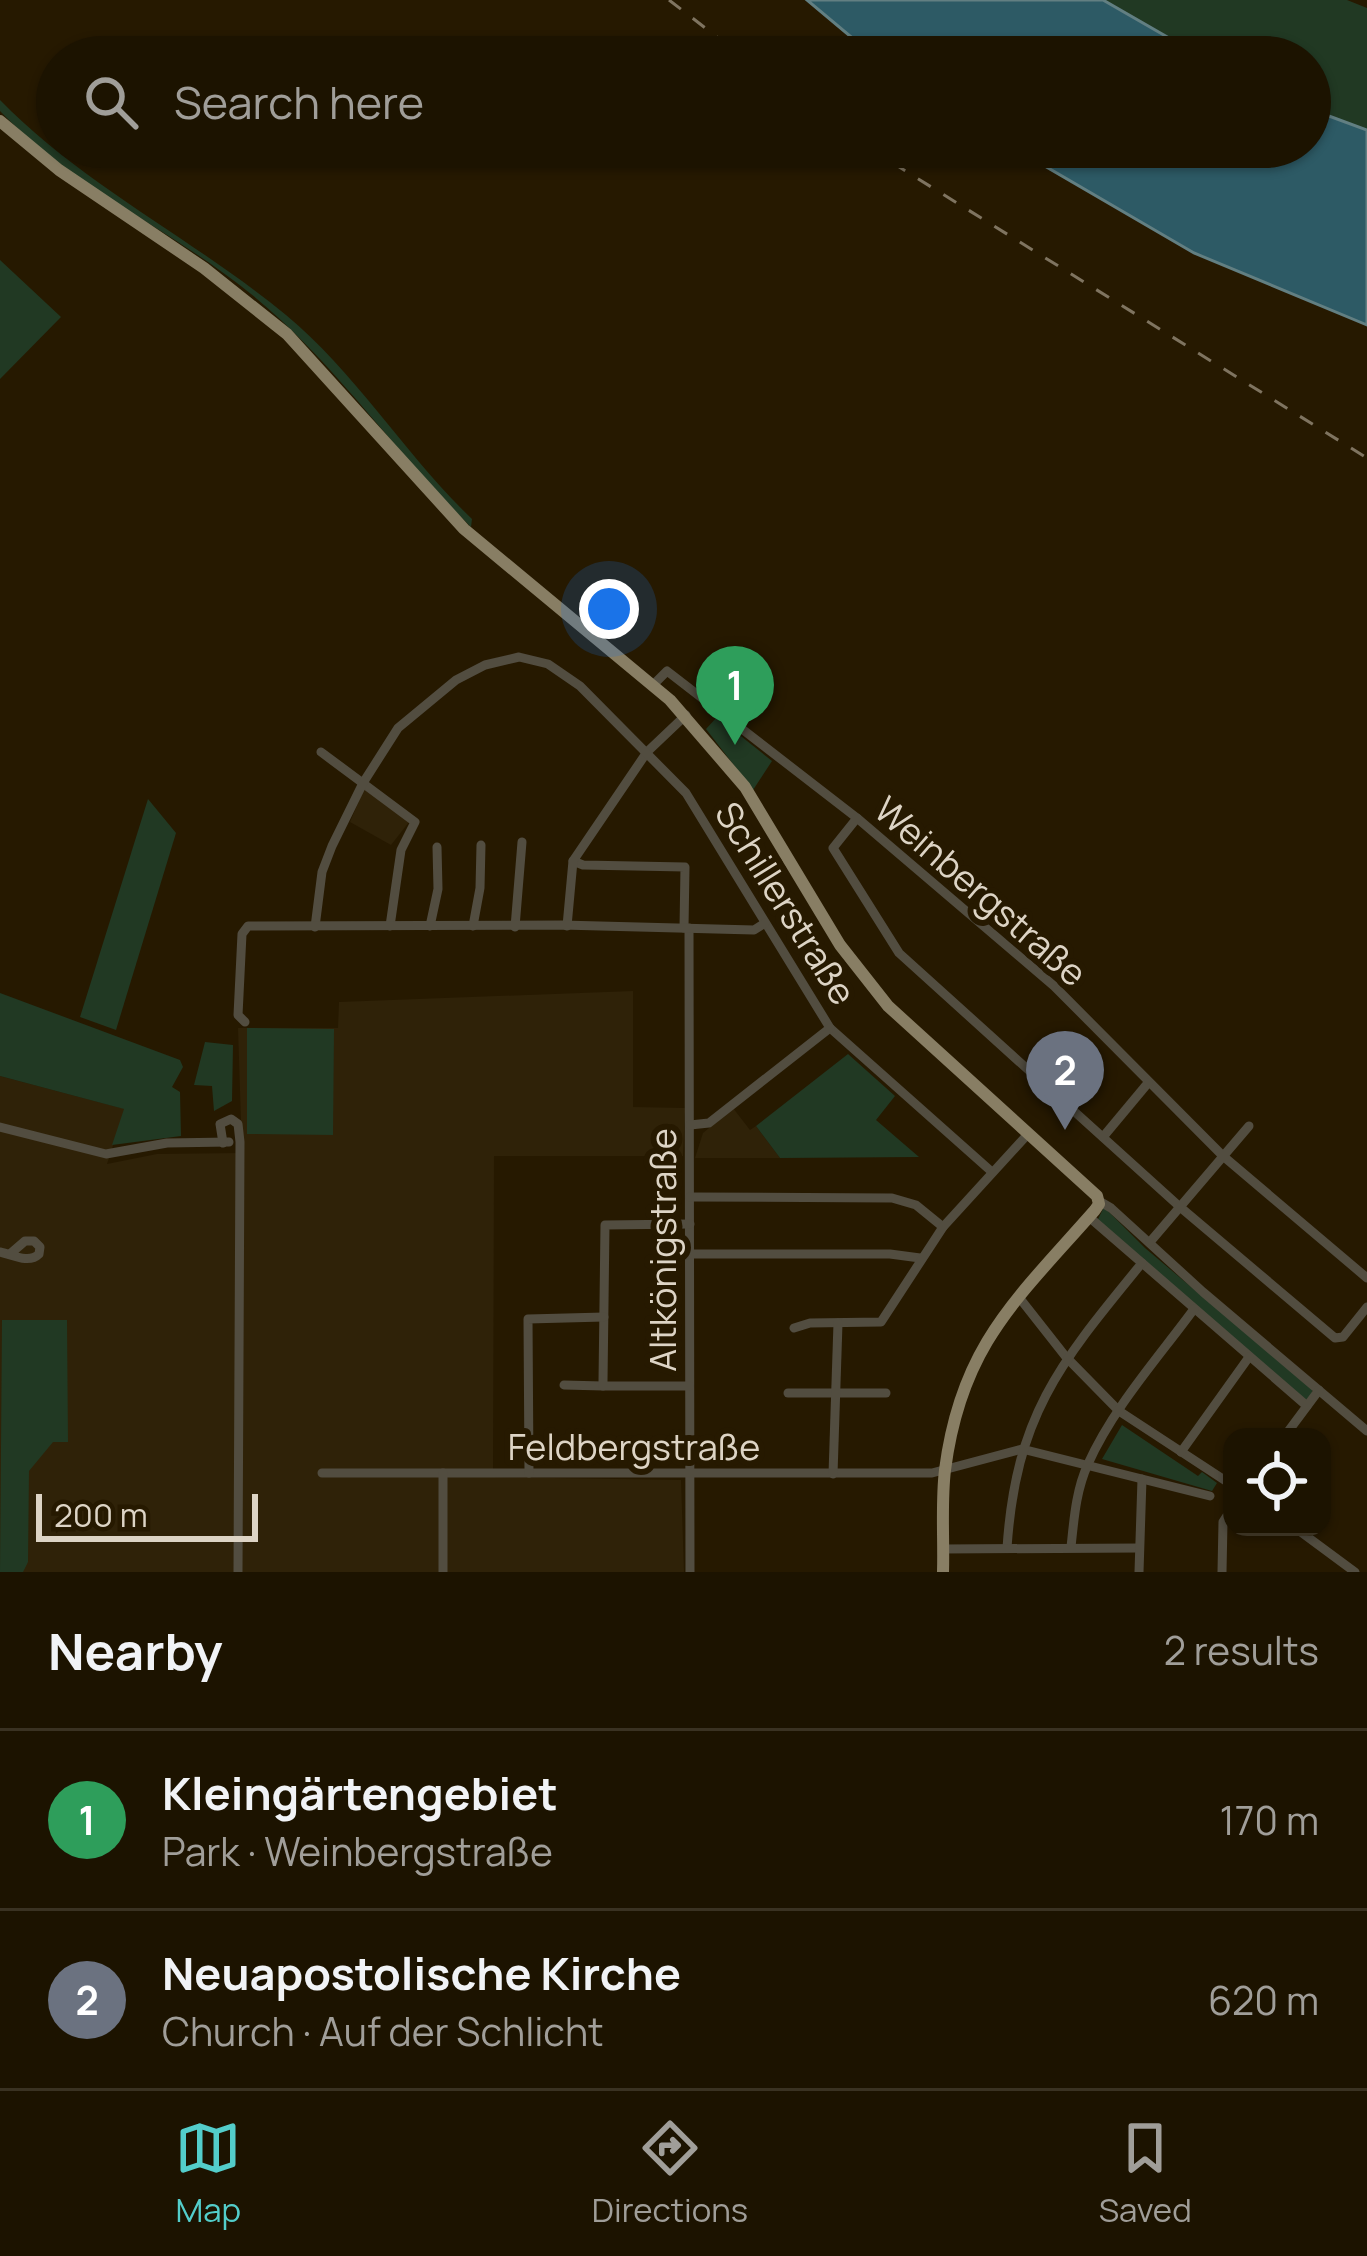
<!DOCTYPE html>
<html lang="en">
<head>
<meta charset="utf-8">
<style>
  body { margin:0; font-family:Manrope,sans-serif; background:#29200f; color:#f1f3f6 }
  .controls { position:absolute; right:36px; bottom:36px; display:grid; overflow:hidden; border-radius:24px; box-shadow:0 3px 9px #0004 }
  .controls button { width:108px; height:108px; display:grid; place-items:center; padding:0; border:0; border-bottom:3px solid #3a3222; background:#1c1300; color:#f1f3f6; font:60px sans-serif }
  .scale { position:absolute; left:36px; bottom:30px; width:222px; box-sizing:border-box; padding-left:12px; border:6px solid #ddd4c5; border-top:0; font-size:33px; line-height:42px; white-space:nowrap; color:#ddd4c5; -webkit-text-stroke:9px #261900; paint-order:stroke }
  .you { position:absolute; left:609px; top:609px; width:42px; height:42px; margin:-30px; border:9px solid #fff; border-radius:50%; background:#1a73e8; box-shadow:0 0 0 18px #1a73e833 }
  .badge { display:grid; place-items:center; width:78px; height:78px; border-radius:50%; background:#53cdca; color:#fff; font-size:39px; font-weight:700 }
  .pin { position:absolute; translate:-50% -99px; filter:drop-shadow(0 3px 6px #0008) }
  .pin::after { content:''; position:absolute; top:63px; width:42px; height:36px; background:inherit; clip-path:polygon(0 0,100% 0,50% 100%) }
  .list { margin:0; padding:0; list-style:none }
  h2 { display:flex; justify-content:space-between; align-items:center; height:156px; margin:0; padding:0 48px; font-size:51px }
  h2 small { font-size:39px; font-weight:400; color:#a09e99 }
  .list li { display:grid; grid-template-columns:78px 1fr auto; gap:36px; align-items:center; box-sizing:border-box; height:180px; padding:0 48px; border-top:3px solid #3a3222 }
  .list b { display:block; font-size:45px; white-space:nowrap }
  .list p { margin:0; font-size:39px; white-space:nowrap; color:#a09e99 }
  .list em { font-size:39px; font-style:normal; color:#a09e99 }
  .icon { flex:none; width:66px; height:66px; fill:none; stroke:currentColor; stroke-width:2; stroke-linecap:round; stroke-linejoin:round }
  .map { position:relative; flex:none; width:1367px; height:1572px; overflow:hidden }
  .search { position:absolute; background:#1c1300; box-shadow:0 3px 9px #0004; left:36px; right:36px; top:36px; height:132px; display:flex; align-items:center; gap:30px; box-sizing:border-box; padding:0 42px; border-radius:66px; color:#a09e99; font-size:45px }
  .sheet { height:516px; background:#1c1300 }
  nav { display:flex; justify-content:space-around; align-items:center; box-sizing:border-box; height:168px; border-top:3px solid #3a3222; background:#1c1300; font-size:33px; color:#a09e99 }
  nav a { display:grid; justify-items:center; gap:6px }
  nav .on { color:#53cdca }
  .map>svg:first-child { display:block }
  .built { fill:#2f2208 }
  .green { fill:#213923 }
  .water { fill:#2d5a65; stroke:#627f82; stroke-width:3 }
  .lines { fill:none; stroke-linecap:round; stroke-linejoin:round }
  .minor { stroke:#524d40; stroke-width:9 }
  .major { stroke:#887e64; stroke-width:12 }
  .rail { stroke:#7f7460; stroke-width:3; stroke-dasharray:15 15; stroke-linecap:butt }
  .labels { text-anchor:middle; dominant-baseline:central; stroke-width:12; stroke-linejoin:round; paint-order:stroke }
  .street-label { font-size:36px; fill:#ddd4c5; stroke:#261900 }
</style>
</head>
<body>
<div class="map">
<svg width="1367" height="1572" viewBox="0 0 1367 1572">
  <rect width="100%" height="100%" fill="#261900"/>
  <g class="built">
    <path d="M364,789L409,822L391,845L350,822Z"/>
    <path d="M633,991V1107L685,1108L683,1156H494L493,1477L681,1480L684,1572H0V1076L125,1109L107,1164L157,1154L242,1153L238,1028H338L339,1002Z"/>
    <path d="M733,1108L750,1130L756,1126L780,1158H695L703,1133Z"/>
  </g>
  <g class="green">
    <path d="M1103,0H1347L1367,8V130L1310,109V57H1202Z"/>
    <path d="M0,100C84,186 194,239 286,315C357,374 406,456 472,519L471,527C394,452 335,362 251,294C171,229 72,187 0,111Z"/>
    <path d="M0,260L61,317L0,379Z"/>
    <path d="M717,717L772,761L753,790L706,729Z"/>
    <path d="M148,799L176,833L116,1030L80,1017Z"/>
    <path d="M0,993L180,1060L183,1067L172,1087L180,1092L181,1136L112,1145L124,1109L0,1076Z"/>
    <path d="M247,1028L334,1029L333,1135L247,1134Z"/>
    <path d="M205,1042L233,1045L232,1101L214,1111L212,1086L194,1085Z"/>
    <path d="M848,1054L895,1096L876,1120L919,1157L780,1158L756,1126Z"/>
    <path d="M1104,1207L1145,1248L1312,1389V1394L1306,1400L1097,1221Z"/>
    <path d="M2,1320H67L68,1442H53L29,1471L28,1562L23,1572H0Z"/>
    <path d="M1122,1425L1198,1476L1202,1472L1217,1483L1212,1491L1102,1459Z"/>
  </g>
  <g class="water">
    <path d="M807,0H1103L1202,57H875Z"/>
    <path d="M1310,109L1367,130V325L1194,253L1012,147H1310Z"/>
  </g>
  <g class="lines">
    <g class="minor">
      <path d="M653,685L667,671L857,818L1054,986L1223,1156L1367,1278"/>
      <path d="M321,752L415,822L401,850L390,926"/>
      <path d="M857,818L833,848L899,953L1180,1207L1335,1338L1343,1337L1367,1307"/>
      <path d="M573,861L583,865L685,867L684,928"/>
      <path d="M430,926L438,889L437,847"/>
      <path d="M473,926L480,888L481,845"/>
      <path d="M567,926L573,861L647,752L686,715"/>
      <path d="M315,927L322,872L332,846L363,783L398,728L456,680L485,665L519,657L548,664L580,686L686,793L830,1028L992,1172"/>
      <path d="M515,927L522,842"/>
      <path d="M689,928L690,1572"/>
      <path d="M245,1022L238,1015L242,934L248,926L562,925L754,930L765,923"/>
      <path d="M690,1125L709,1123L830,1028"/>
      <path d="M0,1127L106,1154L167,1143L229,1142"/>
      <path d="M1103,1137L1148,1083"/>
      <path d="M223,1143L220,1124L231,1119L238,1124L240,1142L238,1572"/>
      <path d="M690,1197L892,1198L916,1205L943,1227"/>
      <path d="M1099,1201L1111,1208L1203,1292L1367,1431"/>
      <path d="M1089,1217L1307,1406"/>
      <path d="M1150,1242L1249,1126"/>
      <path d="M0,1252C13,1255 29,1264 39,1254L40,1247L34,1241H25L10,1254"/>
      <path d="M690,1254H890L920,1258"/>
      <path d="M1018,1296L1066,1357L1119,1411L1232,1485"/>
      <path d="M794,1328L810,1323L881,1322L943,1227L1028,1134"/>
      <path d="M564,1385L603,1386"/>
      <path d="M689,1386H603V1381L605,1225L690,1224"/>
      <path d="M788,1393H886"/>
      <path d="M1284,1437L1319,1390"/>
      <path d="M1181,1452L1249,1357"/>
      <path d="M322,1473H932L1022,1449L1210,1496"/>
      <path d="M443,1473V1572"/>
      <path d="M529,1473L528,1319L604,1317"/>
      <path d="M833,1474L838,1323"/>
      <path d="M1294,1527L1355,1572"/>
      <path d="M1071,1547C1074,1519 1076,1490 1088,1464C1113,1408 1158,1358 1194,1309"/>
      <path d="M1007,1548C1016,1414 1061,1362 1142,1263"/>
      <path d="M944,1549L1139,1548"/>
      <path d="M1139,1572L1142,1479"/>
      <path d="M1222,1572L1223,1522L1232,1508"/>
    </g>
    <path class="major" d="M0,121L59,170L204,268L287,334L464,529L670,700L745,787L840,945L888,1006L1097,1196L1099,1204L1095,1210C1017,1299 961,1345 945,1470C941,1503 944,1538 943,1572"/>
    <g class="rail">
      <path d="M669,0L743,57"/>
      <path d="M867,147L1367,458"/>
    </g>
  </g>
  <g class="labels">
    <g class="street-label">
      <text transform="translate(981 891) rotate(41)">Weinbergstraße</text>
      <text transform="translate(786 903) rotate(58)">Schillerstraße</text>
      <text transform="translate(662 1250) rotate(-90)">Altkönigstraße</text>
      <text x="634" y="1446">Feldbergstraße</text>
    </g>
  </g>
</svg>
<div class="controls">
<button><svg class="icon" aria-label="locate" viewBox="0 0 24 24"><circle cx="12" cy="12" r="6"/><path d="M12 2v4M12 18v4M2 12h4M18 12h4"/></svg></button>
</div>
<div class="scale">200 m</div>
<div class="you"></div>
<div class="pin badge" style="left:735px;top:745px;background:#2e9e5b">1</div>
<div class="pin badge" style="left:1065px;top:1130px;background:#6b7280">2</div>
<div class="search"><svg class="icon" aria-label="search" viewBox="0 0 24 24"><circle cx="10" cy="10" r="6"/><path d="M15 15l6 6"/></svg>Search here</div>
</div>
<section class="sheet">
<h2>Nearby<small>2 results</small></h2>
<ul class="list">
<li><span class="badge" style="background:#2e9e5b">1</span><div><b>Kleingärtengebiet</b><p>Park · Weinbergstraße</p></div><em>170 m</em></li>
<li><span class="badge" style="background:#6b7280">2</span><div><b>Neuapostolische Kirche</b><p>Church · Auf der Schlicht</p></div><em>620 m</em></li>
</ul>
</section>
<nav>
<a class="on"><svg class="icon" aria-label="map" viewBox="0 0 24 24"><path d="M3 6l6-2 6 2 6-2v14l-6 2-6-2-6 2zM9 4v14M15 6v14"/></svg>Map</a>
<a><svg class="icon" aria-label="directions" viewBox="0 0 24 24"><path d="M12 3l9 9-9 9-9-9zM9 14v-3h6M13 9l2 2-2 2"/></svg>Directions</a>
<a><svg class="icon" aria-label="saved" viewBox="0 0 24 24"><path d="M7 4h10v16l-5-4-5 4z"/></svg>Saved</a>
</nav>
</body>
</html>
